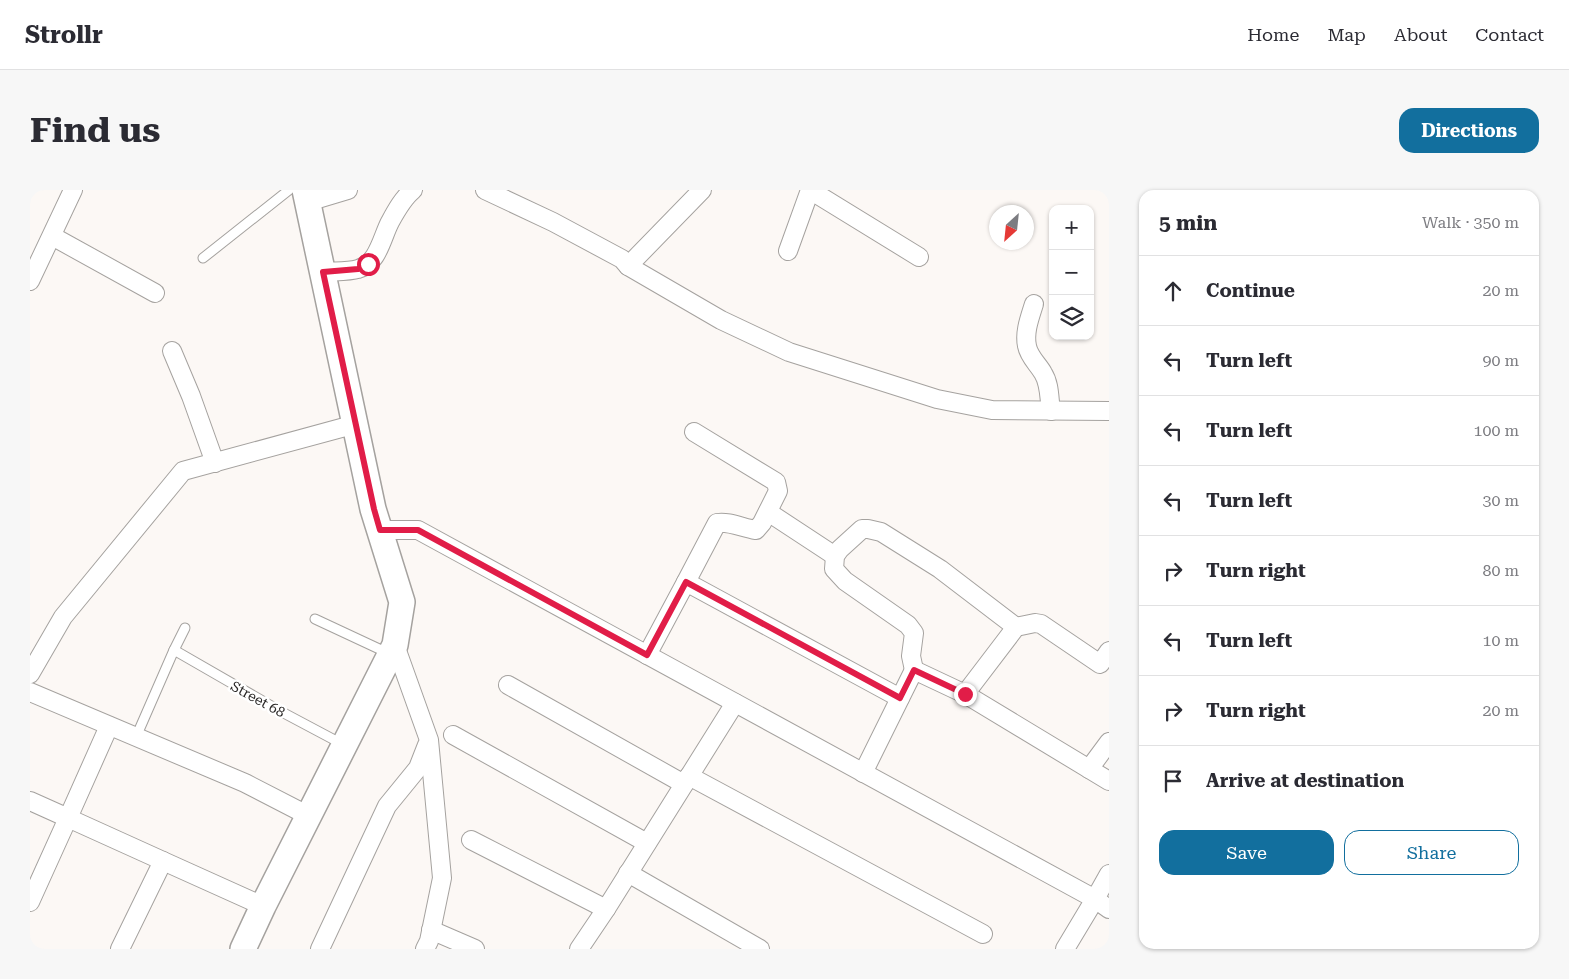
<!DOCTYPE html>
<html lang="en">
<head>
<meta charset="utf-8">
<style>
  body { margin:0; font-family:"Roboto Serif",serif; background:#f7f7f7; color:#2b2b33 }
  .controls { position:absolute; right:15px; top:15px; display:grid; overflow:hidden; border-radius:10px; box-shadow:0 1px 4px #0004 }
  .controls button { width:45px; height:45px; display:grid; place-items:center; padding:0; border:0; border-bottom:1px solid #e1e1e2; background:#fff; color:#2b2b33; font:25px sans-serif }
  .compass { position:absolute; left:959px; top:15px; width:45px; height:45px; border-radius:50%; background:#fff; box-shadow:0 1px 4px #0004; rotate:207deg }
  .stop { position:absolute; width:15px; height:15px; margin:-11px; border:4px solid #e11d48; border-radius:50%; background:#fff }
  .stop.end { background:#e11d48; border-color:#fff; box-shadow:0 1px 5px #0008 }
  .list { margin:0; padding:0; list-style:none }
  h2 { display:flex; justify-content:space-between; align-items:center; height:65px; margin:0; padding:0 20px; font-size:21px }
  h2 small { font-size:16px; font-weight:400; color:#7c7c81 }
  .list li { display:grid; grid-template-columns:32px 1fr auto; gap:15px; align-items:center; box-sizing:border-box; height:70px; padding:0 20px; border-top:1px solid #e1e1e2 }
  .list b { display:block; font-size:19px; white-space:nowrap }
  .list em { font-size:16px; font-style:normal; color:#7c7c81 }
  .actions { display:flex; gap:10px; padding:15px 20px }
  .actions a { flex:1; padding:11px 0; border:1px solid #126f9e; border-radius:15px; text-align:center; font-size:18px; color:#126f9e }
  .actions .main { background:#126f9e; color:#fff }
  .icon { flex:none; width:28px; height:28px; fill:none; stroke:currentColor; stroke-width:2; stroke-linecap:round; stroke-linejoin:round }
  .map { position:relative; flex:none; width:1079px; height:759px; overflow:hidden; border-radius:15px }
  header { display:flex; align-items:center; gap:30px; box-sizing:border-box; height:70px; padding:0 25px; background:#fff; border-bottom:1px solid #e1e1e2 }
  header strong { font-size:24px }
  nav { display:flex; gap:28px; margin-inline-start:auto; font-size:18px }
  .intro { display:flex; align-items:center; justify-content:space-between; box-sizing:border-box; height:120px; padding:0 30px }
  h1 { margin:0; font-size:35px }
  .button { padding:12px 22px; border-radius:15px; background:#126f9e; color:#fff; font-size:18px; font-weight:700 }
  main { display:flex; gap:30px; padding:0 30px }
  aside { flex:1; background:#fff; border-radius:15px; box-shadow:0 1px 4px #0004 }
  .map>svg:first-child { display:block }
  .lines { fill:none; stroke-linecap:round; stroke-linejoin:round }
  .lane-casing { stroke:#a5a29f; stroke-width:11 }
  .street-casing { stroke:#a5a29f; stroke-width:20 }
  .secondary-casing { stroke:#a5a29f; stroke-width:28 }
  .lane { stroke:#fff; stroke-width:9 }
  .street { stroke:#fff; stroke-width:18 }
  .secondary { stroke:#fff; stroke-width:25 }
  .route { stroke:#e11d48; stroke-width:6 }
  .labels { text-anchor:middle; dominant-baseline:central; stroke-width:5; stroke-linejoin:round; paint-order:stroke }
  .street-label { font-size:14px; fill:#2a2827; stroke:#fff }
</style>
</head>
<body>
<header>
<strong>Strollr</strong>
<nav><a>Home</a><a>Map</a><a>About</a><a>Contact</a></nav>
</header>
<div class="intro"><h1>Find us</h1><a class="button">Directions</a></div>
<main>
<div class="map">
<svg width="1079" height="759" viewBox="0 0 1079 759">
  <rect width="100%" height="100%" fill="#fcf8f5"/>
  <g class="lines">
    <g class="lane-casing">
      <g id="lane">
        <path d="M173,68L259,0"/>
        <path d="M285,429L360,464"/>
        <path d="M144,460L250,521L314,555"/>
        <path d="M106,547L144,460L155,438"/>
      </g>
    </g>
    <g class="street-casing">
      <g id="street">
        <path d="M455,0L523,32L592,69L598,76L691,130L759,162L907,209L962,220L1079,221"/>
        <path d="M780,0L889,67"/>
        <path d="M278,12L318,0"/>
        <path d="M22,46L125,103"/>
        <path d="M758,61L780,0"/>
        <path d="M598,76L672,0"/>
        <path d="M293,82C304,81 318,82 328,79C348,74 352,47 360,32C366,21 373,8 383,0"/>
        <path d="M0,91L43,0"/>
        <path d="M1004,114C1000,127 994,142 997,156C999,167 1008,174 1013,183C1020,194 1019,208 1021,221"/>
        <path d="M142,161L161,206L185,273"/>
        <path d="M738,322L805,366"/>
        <path d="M350,340H388L1065,709L1079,684"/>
        <path d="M656,392L687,333C699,331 713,338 726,340L732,333L748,301L746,292L664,242"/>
        <path d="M365,455L399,550L412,688L399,751L395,759"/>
        <path d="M1079,461L1070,474L1011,434L1005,433L986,437L935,504L1079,591"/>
        <path d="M617,465L656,392L870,508"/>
        <path d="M884,480L881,466L884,443L878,435L815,391L804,379L805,366L810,359L832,339H838L851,342L910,379L986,437"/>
        <path d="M0,484L33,427L153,281L326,234"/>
        <path d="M478,495L654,594"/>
        <path d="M0,502L215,593L279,626"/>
        <path d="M423,545L617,653"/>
        <path d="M1059,579L1079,552"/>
        <path d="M833,583L884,480L935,504"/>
        <path d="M659,586L953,744"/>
        <path d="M0,611L38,628L79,536"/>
        <path d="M441,650L576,719L705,513"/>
        <path d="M133,671L233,716"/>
        <path d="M598,683L730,759"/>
        <path d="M0,712L38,628L133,671L90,759"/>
        <path d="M401,740L445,759"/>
        <path d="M290,759L357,616L388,578L397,555"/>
        <path d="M549,759L576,719"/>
        <path d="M1035,759L1065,709L1079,719"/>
      </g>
    </g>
    <g class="secondary-casing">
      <path id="secondary" d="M213,759L233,716L365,455L372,412L343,319L275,0"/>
    </g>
    <use href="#lane" class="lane"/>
    <use href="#street" class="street"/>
    <use href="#secondary" class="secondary"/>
  </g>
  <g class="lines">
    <path class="route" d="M338,74L328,79L293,82L344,319L350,340H388L617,465L656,392L870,508L884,480L935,504"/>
  </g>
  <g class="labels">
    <g class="street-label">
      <text transform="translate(228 509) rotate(29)">Street 68</text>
    </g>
  </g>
</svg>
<div class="controls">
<button>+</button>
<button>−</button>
<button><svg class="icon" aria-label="layers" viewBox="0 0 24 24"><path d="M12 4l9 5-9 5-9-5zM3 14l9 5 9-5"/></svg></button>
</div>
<svg class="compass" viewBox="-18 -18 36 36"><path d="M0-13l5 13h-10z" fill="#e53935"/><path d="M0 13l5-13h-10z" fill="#7c7c81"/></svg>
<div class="stop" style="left:338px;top:74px"></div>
<div class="stop end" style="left:935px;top:504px"></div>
</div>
<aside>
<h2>5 min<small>Walk · 350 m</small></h2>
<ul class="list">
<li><svg class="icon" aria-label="ahead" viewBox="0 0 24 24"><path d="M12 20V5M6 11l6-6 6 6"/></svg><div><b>Continue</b></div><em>20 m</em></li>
<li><svg class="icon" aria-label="left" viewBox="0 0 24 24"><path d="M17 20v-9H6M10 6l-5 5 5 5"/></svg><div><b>Turn left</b></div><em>90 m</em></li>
<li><svg class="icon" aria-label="left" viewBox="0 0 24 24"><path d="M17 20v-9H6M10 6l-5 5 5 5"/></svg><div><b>Turn left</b></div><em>100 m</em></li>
<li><svg class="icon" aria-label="left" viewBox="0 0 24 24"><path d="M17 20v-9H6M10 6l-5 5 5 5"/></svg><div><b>Turn left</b></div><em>30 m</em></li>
<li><svg class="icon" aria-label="right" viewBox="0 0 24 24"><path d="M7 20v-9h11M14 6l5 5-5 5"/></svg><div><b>Turn right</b></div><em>80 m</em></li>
<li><svg class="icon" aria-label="left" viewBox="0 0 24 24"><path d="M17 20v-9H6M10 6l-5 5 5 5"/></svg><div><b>Turn left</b></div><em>10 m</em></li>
<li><svg class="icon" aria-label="right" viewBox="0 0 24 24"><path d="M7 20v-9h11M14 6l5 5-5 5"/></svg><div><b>Turn right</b></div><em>20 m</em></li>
<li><svg class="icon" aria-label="arrive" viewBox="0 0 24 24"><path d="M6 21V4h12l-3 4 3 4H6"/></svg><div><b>Arrive at destination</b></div></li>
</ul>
<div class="actions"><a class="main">Save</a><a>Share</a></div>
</aside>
</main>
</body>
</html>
